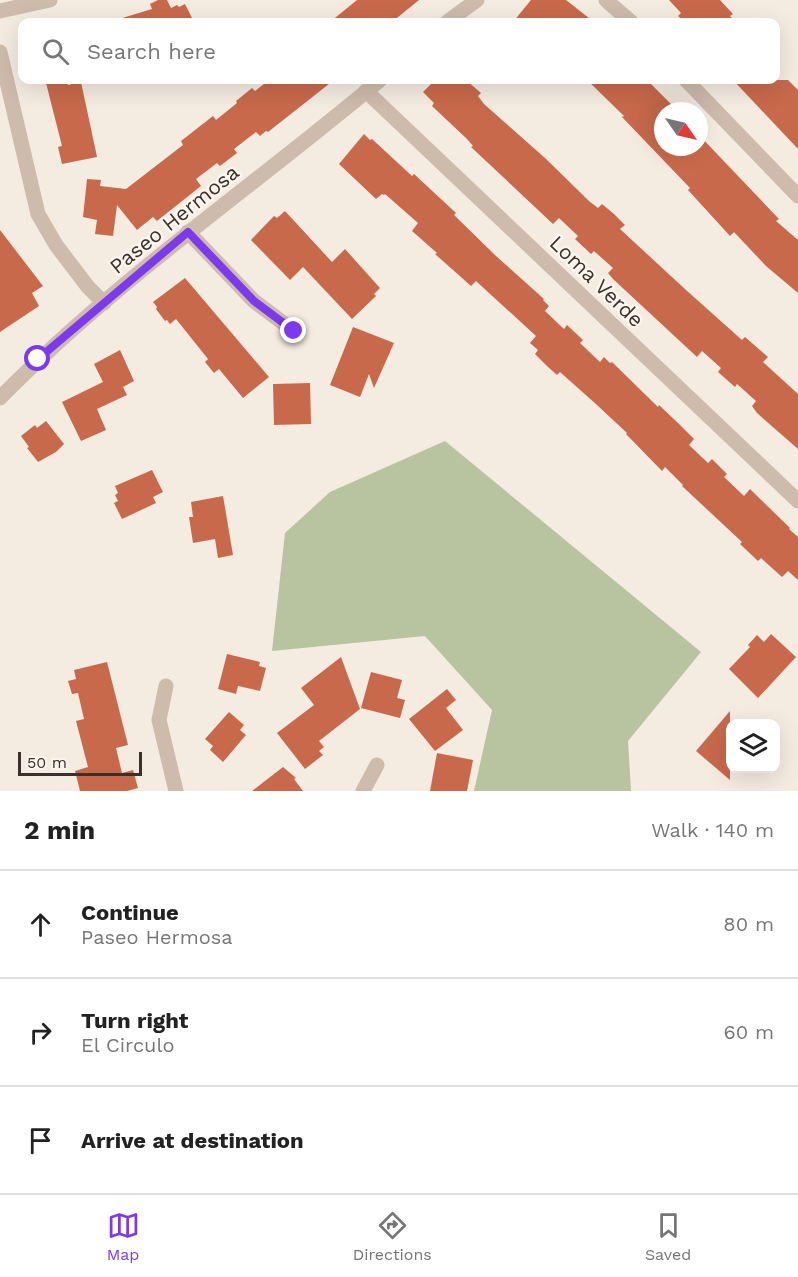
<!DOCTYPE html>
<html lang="en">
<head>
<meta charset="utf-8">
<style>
  body { margin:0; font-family:"Work Sans",sans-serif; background:#f6f6f6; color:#222 }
  .controls { position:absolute; right:18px; bottom:18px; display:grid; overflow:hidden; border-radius:12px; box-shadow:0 6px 24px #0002 }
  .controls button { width:54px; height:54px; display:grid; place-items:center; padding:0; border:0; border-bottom:2px solid #e0e0e0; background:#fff; color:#222; font:30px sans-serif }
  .compass { position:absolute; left:654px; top:102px; width:54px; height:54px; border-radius:50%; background:#fff; box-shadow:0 6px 24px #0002; rotate:124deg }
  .scale { position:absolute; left:18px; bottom:15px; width:124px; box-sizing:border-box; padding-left:6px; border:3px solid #3b302b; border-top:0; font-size:16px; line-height:21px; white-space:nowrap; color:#3b302b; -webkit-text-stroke:4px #fbf5ee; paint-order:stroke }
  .stop { position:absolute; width:18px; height:18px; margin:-14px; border:4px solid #7c3aed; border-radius:50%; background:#fff }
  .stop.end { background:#7c3aed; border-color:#fff; box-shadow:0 2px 6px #0008 }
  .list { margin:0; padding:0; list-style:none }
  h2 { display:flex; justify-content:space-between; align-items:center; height:78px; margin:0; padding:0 24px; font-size:26px }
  h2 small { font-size:20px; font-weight:400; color:#767676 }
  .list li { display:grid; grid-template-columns:39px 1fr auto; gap:18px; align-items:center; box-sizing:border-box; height:108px; padding:0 24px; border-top:2px solid #e0e0e0 }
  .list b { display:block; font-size:22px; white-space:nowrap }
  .list p { margin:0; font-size:20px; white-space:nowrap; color:#767676 }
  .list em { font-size:20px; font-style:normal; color:#767676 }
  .icon { flex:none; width:33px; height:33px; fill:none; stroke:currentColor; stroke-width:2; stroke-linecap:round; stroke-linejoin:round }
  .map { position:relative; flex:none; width:798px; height:791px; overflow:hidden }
  .search { position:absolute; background:#fff; box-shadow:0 6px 24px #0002; left:18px; right:18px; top:18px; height:66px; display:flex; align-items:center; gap:15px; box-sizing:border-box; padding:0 21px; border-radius:12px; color:#767676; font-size:22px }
  .sheet { height:402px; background:#fff }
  nav { display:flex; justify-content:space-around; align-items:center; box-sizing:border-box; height:84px; border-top:2px solid #e0e0e0; background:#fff; font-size:16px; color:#767676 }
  nav a { display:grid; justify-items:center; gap:3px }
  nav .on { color:#7c3aed }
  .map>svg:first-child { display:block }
  .green { fill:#b8c4a0 }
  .building { fill:#c8694b }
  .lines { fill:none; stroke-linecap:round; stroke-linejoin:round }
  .minor { stroke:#cdbbac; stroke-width:15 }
  .route { stroke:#7c3aed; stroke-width:8 }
  .labels { text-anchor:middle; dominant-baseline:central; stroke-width:5; stroke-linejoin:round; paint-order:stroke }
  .street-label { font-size:21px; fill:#3b302b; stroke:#fbf5ee }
</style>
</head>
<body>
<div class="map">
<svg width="798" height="791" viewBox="0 0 798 791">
  <rect width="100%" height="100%" fill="#f4ebe1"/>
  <path class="green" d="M445,441L701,652L628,741L631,791H474L492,710L425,636L272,651L285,533L330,492Z"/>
  <g class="building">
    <path d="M158,0H167L171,8L177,5L179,7L185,4L194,22H119V19L152,9L150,4Z"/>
    <path d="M357,0H419L392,22H330Z"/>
    <path d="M531,0H566L594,22H513Z"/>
    <path d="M669,0H720L733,14L730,16L736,22H685L678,16L681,13Z"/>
    <path d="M61,80H67L68,85L81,82L97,157L62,164L58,147L62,146L46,83Z"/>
    <path d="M269,80H334L268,132L266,131L260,136L256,132L234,149L237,153L220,166L217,163L196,179L201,186L157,221L153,217L137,230L117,205L113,236L95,234L97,220L83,217L87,179L101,180L100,186L126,189L183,145L181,141L213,116L216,120L237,103L236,101L252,88L255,91Z"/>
    <path d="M435,80H466L481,93L478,96L484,104L545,158L589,201L598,208L602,204L614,214L625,225L620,229L686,290L742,340L745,337L768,357L763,362L798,394V449L757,413L752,406L756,401L737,384L735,387L718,372L721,368L702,351L697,357L613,279L608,273L613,268L594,251L591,254L575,239L578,236L559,218L553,224L471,147L473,146L467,139L432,106L434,103L423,92Z"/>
    <path d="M587,80H647L678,111H663V147H699V135L779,219L776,221L798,240V293L766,266L734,232L730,236L688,190L690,188L622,117L624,116Z"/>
    <path d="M733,80H788L798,90V149Z"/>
    <path d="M364,134L370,140L372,139L412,176L414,174L456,213L454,215L496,256L544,299L543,300L549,306L545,311L564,329L567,325L583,340L580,343L600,362L604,357L610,363L612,362L658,407L659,405L678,423L694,439L689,445L708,463L712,459L727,474L724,477L744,496L750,489L790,528L789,529L798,537V580L788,571L782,577L761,558L758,561L740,544L742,542L682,486L683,485L665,467L662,471L626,434L627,433L597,405L560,372L557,375L548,367L535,354L538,350L530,343L536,336L476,281L471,286L435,254L437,253L412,231L418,223L385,194L384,195L382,194L376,199L339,164Z"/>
    <path d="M285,211L332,262L345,249L380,288L374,294L376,296L352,319L303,267L290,280L251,240L274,216L277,218Z"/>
    <path d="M0,230L43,286L32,293L39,306L0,332Z"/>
    <path d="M185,278L269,377L243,398L219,369L214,373L205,362L208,359L176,319L170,324L167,320L165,321L156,309L157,307L153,302Z"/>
    <path d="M353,327L394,343L374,388L369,374L360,397L330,385Z"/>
    <path d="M120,350L134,381L123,387L127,395L97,409L106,430L81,441L62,402L103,382L94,364Z"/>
    <path d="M310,383L311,424L274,425L273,384Z"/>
    <path d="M46,421L64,444L56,452L38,462L27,448L29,447L21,436L35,425L37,428Z"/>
    <path d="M152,470L163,492L153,497L156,503L122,519L114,503L118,501L115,495L118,493L115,486Z"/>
    <path d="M223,496L233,555L218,558L215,539L193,543L189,517H193L191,502Z"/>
    <path d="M771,634L796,657L758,698L729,669L750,647L748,645L757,635L764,642Z"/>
    <path d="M227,654L260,662L259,666L266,668L260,691L238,686L236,694L218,689Z"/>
    <path d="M341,657L360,709L319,741L324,747L319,751L323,755L305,769L277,733L314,705L301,688Z"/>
    <path d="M107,662L128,745L116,748L122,773L133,770L138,788L127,791H80L75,771L88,767L76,721L84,719L78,693L72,694L68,681L76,679L74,670Z"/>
    <path d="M371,672L402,680L397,698L405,700L400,718L361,708Z"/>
    <path d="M447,689L456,700L446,708L463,730L435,751L409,719Z"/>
    <path d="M730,711V780L696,751Z"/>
    <path d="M229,712L244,725L240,730L246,735L223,762L210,750L213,746L205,739Z"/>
    <path d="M437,753L473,760L467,791H430Z"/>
    <path d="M283,767L296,778L294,779L303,791H252Z"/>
  </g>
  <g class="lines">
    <g class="minor">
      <path d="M606,0L631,22"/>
      <path d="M0,11L50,0"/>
      <path d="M447,22L477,0"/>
      <path d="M0,52L38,214L56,245L88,287L104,303"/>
      <path d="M686,80L798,196"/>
      <path d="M366,91L798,501"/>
      <path d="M188,232L254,301L294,331"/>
      <path d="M0,398C116,280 254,186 380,80"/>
      <path d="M166,686L159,720L176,791"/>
      <path d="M363,791L377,765"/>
    </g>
  </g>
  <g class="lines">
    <path class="route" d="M38,359L188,232L254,301L294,331"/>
  </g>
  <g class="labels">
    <g class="street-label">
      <text transform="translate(174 219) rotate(-39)">Paseo Hermosa</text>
      <text transform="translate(597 281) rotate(44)">Loma Verde</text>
    </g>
  </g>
</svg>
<div class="controls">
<button><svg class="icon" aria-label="layers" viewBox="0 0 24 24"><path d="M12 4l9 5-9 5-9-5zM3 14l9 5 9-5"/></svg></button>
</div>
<svg class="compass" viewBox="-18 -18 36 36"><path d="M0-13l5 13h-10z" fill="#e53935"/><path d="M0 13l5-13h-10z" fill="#767676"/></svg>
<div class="scale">50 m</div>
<div class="stop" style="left:38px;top:359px"></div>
<div class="stop end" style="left:294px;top:331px"></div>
<div class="search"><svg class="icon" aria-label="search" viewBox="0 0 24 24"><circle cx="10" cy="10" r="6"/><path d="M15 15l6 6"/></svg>Search here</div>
</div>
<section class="sheet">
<h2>2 min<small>Walk · 140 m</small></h2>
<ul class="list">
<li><svg class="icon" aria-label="ahead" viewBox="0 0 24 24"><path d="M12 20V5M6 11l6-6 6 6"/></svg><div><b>Continue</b><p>Paseo Hermosa</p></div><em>80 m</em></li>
<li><svg class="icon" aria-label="right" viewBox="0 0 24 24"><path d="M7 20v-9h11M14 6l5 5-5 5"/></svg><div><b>Turn right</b><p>El Circulo</p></div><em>60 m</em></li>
<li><svg class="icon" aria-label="arrive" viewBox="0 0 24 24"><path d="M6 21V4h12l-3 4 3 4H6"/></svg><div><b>Arrive at destination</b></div></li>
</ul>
</section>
<nav>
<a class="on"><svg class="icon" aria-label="map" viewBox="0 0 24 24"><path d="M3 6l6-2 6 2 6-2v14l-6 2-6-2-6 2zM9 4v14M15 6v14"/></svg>Map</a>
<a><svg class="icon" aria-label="directions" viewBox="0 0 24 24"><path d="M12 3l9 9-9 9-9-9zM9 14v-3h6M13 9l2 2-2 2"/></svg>Directions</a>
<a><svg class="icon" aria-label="saved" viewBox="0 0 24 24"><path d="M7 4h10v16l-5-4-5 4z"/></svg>Saved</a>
</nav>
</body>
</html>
